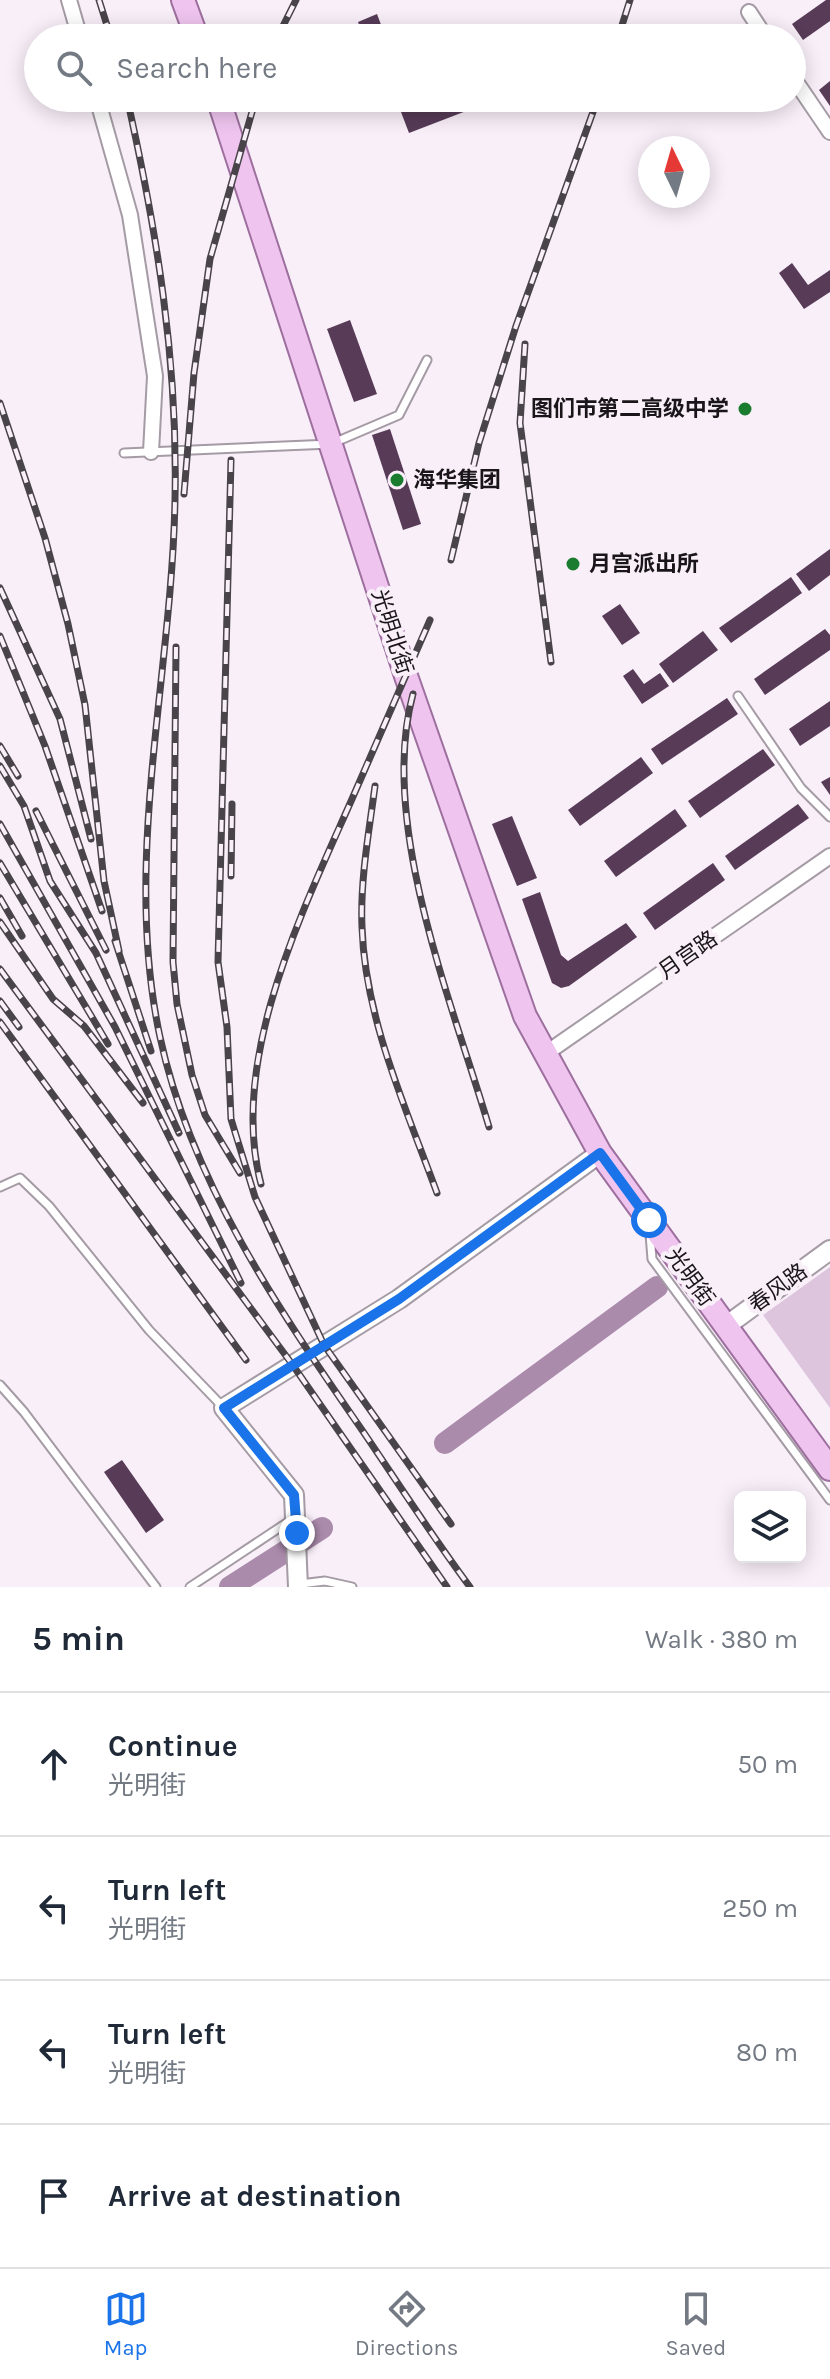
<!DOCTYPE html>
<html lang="en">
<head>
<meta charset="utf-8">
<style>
  body { margin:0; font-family:Karla,"Noto Sans SC",sans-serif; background:#f2f2f3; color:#1f2937 }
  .controls { position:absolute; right:24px; bottom:24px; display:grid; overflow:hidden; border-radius:12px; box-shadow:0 4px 20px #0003 }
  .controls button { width:72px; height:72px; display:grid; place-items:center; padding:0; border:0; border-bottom:2px solid #e0e1e3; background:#fff; color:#1f2937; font:40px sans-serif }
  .compass { position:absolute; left:638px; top:136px; width:72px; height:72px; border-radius:50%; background:#fff; box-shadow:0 4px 20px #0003; rotate:355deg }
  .stop { position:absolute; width:24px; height:24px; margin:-18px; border:6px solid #1a73e8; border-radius:50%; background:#fff }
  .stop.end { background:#1a73e8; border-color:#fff; box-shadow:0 2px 8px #0008 }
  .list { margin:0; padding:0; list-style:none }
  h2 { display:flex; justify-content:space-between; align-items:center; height:104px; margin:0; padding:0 32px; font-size:34px }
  h2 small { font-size:26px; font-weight:400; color:#747a83 }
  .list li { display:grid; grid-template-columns:52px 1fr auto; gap:24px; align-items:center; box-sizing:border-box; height:144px; padding:0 32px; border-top:2px solid #e0e1e3 }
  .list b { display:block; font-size:30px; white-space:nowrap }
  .list p { margin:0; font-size:26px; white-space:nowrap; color:#747a83 }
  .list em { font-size:26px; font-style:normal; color:#747a83 }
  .icon { flex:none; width:44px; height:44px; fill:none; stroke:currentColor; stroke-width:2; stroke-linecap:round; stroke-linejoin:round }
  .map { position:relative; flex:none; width:830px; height:1587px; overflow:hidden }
  .search { position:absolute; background:#fff; box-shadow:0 4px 20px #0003; left:24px; right:24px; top:24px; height:88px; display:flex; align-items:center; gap:20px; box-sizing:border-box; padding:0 28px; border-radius:44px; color:#747a83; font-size:30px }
  .sheet { height:680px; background:#fff }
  nav { display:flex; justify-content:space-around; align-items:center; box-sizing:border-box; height:112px; border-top:2px solid #e0e1e3; background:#fff; font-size:22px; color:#747a83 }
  nav a { display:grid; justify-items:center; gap:4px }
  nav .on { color:#1a73e8 }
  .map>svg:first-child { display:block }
  .green { fill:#dec5de }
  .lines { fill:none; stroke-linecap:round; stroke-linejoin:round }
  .river { stroke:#ab8bab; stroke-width:22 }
  .building { fill:#573b57 }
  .service-casing { stroke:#a49ba4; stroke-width:11 }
  .minor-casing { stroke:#a49ba4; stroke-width:18 }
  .tertiary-casing { stroke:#a49ba4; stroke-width:22 }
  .primary-casing { stroke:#9d6f9e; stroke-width:26 }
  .service { stroke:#fff; stroke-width:7 }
  .minor { stroke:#fff; stroke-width:14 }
  .tertiary { stroke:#fff; stroke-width:18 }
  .primary { stroke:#efc5ef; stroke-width:22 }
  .rail-casing { stroke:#494449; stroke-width:7 }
  .rail { stroke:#f9eff9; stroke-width:4; stroke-dasharray:12; stroke-linecap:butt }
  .route { stroke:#1a73e8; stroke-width:10 }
  .poi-dot { fill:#1a7c2e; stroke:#f9eff9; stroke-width:3 }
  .labels { text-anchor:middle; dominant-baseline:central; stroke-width:8; stroke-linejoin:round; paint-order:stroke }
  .poi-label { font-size:22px; font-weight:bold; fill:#191519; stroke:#f9eff9; text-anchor:start }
  .street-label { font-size:22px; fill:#191519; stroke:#f9eff9 }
</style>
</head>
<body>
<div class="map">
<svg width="830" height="1587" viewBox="0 0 830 1587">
  <rect width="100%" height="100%" fill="#f9eff9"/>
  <path class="green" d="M830,1267V1408L763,1315Z"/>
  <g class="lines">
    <g class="river">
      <path d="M445,1443L657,1287"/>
      <path d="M230,1587L322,1528"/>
    </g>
  </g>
  <g class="building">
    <path d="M826,0H830V21L803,40L792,24Z"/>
    <path d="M377,14L386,38H364L358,22Z"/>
    <path d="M830,81V106L819,90Z"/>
    <path d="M500,98L409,133L396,99L399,98Z"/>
    <path d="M792,263L808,285L830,270V292L804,309L779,273Z"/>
    <path d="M350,320L377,394L354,402L327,329Z"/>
    <path d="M390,429L421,524L403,530L372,435Z"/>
    <path d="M830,549V575L809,591L796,574Z"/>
    <path d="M791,577L802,593L731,643L719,628Z"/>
    <path d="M620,604L640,633L622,645L602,616Z"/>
    <path d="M825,629L830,635V650L765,695L754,679Z"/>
    <path d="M703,631L718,650L673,683L659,664Z"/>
    <path d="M633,669L644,684L660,673L669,686L642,704L623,676Z"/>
    <path d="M727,698L738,714L662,765L651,749Z"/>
    <path d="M830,701V726L800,746L789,729Z"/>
    <path d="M763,749L775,765L700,818L688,801Z"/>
    <path d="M641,757L653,773L580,826L568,810Z"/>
    <path d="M830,777V795L821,782Z"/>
    <path d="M798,804L809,818L735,870L725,856Z"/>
    <path d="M675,809L687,826L616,877L604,861Z"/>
    <path d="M512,816L537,878L517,886L492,824Z"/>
    <path d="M713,863L725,880L655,930L643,913Z"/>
    <path d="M540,892L561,955L568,961L626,923L637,937L569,986L561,988L552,983L522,899Z"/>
    <path d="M122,1460L164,1520L146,1533L104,1472Z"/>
  </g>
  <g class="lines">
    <g class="service-casing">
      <g id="service">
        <path d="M124,453L331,444L399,415L427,360"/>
        <path d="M738,696L801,788L830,817"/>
        <path d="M0,1187L20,1178L49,1206L149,1330L222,1406"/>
        <path d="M650,1234L652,1259L830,1500"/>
        <path d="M0,1385L24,1412L156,1587"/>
        <path d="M300,1584L325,1581L352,1587"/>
        <path d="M190,1587L291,1520"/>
      </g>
    </g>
    <g class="minor-casing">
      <g id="minor">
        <path d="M69,0L80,38"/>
        <path d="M749,12L766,38"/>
        <path d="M792,76L830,132"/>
        <path d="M97,98L130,215L155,376L151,452"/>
        <path d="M545,1054L830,856"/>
      </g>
    </g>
    <g class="tertiary-casing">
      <g id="tertiary">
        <path d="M726,1326L830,1250"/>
        <path d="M298,1587L294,1495L224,1408L399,1299L600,1153"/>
      </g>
    </g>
    <g class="primary-casing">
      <g id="primary">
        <path d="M183,0L197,38"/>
        <path d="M218,98L406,676L525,1016L600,1153L830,1469"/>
      </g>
    </g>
    <use href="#service" class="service"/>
    <use href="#minor" class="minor"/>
    <use href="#tertiary" class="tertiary"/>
    <use href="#primary" class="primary"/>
    <g class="rail-casing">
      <g id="rail">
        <path d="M99,0L111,38"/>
        <path d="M277,38L296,0"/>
        <path d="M618,38L630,0"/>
        <path d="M127,98C157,232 178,361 175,499C172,677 122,861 160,1037C191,1182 279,1310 362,1430C398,1483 432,1536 470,1587"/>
        <path d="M525,344L520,423L551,662"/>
        <path d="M0,403L45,538L68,624L85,705L104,881L119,951"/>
        <path d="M231,460L218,962L227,1027L231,1119L255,1197L324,1345L451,1524"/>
        <path d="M184,494L194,373L210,259L256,98"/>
        <path d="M451,560L479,443L516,326L598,98"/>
        <path d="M0,588L60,719L91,839"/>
        <path d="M0,636L45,746L102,911"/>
        <path d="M176,647L173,962L177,1004L192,1075L205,1115L240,1173"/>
        <path d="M413,694C378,823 452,1002 489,1127"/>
        <path d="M0,746L18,776"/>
        <path d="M0,766L24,806L50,881L96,953L179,1133"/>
        <path d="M375,786C369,832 360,880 362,927C365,1019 406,1108 437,1193"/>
        <path d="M36,811L106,950"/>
        <path d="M0,824L115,1027L241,1283"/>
        <path d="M0,863L108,1044"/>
        <path d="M231,876L232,804"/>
        <path d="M0,898L22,936"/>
        <path d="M0,922L53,999L84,1026L143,1103"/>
        <path d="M115,941L151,1051"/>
        <path d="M0,969L292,1364L447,1587"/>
        <path d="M0,1001L19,1027"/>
        <path d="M0,1022L246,1360"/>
        <path d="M261,1184C228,1060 303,910 352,799C378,739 404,679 430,620"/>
      </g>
    </g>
    <use href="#rail" class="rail"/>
  </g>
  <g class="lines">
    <path class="route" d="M297,1533L294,1495L224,1408L399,1299L600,1153L649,1220"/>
  </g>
  <g class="poi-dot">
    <circle cx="745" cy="409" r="8"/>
    <circle cx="397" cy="480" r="8"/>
    <circle cx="573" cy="564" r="8"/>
  </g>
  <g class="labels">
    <g class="poi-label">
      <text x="729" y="409" text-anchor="end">图们市第二高级中学</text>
      <text x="413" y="480">海华集团</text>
      <text x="589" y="564">月宫派出所</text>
    </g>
    <g class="street-label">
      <text transform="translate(392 632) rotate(72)">光明北街</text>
      <text transform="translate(688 955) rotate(-35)">月宫路</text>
      <text transform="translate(690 1277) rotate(54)">光明街</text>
      <text transform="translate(778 1288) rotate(-36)">春风路</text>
    </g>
  </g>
</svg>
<div class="controls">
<button><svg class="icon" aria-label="layers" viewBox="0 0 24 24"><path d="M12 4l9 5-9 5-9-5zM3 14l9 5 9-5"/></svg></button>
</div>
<svg class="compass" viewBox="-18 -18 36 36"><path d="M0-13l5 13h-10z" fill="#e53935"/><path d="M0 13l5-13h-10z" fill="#747a83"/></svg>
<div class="stop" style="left:649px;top:1220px"></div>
<div class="stop end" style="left:297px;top:1533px"></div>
<div class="search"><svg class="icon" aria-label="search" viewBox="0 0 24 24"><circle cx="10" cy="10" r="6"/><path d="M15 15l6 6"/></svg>Search here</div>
</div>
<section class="sheet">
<h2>5 min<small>Walk · 380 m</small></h2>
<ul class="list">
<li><svg class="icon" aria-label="ahead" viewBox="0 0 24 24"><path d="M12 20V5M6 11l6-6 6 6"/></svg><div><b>Continue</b><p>光明街</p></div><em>50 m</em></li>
<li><svg class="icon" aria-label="left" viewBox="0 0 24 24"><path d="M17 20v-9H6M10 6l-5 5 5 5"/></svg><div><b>Turn left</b><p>光明街</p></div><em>250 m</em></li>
<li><svg class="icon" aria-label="left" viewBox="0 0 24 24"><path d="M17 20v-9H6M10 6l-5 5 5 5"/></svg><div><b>Turn left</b><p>光明街</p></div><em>80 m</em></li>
<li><svg class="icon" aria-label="arrive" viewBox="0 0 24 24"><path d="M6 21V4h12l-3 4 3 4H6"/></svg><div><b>Arrive at destination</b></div></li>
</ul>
</section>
<nav>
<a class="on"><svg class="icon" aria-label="map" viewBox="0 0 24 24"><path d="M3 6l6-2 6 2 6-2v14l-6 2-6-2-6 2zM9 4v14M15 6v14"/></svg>Map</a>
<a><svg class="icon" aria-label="directions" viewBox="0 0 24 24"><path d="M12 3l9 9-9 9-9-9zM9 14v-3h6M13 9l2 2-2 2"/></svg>Directions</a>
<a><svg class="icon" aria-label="saved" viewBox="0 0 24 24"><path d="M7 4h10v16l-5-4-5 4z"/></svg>Saved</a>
</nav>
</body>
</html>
